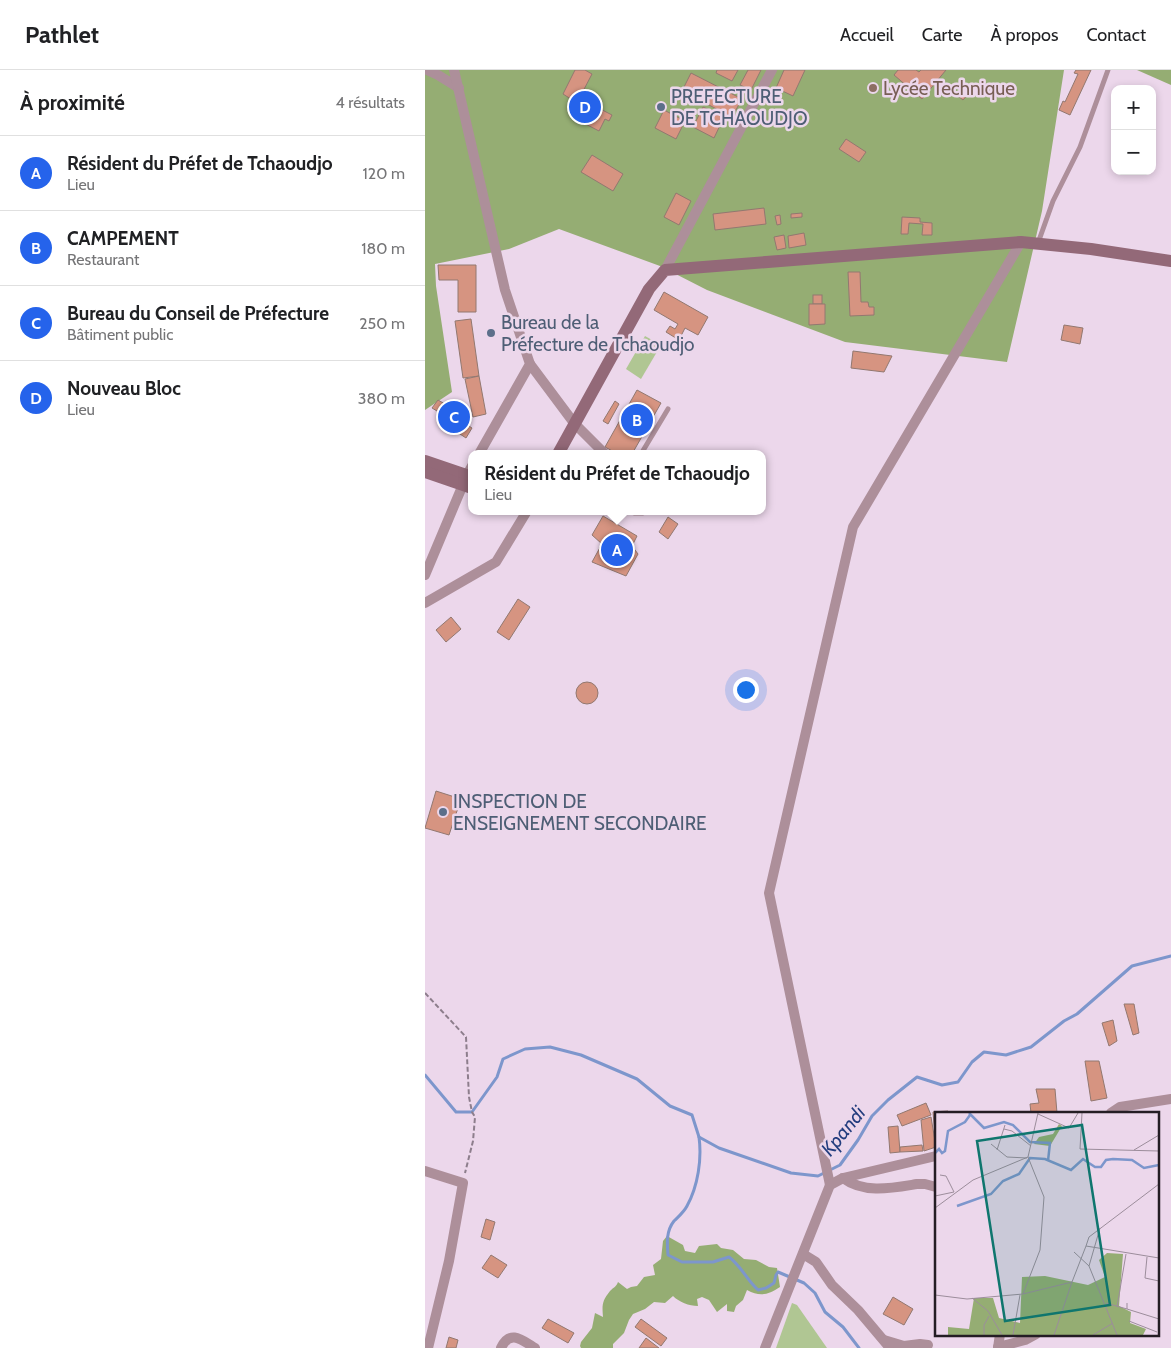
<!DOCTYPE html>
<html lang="fr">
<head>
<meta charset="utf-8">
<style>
  body { margin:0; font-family:Cabin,sans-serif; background:#f2f2f2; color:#202124 }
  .controls { position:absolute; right:15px; top:15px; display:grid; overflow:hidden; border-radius:10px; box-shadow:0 2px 8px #0003 }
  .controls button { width:45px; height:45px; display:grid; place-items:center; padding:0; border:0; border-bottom:1px solid #e0e0e0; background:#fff; color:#202124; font:25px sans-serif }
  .you { position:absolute; left:320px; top:619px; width:18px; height:18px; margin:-12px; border:4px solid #fff; border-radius:50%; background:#1a73e8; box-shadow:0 0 0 8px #1a73e833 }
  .badge { display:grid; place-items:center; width:32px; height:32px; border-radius:50%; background:#2563eb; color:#fff; font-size:16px; font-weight:700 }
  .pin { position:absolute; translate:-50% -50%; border:2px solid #fff; box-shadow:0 1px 5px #0006 }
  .popup { position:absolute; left:43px; top:380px; width:298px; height:65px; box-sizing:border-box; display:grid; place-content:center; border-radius:10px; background:#fff; filter:drop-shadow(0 1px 4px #0005); font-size:16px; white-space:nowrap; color:#757577 }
  .popup b { font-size:19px; color:#202124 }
  .popup::after { content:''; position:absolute; left:50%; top:100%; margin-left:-10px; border:10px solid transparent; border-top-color:#fff }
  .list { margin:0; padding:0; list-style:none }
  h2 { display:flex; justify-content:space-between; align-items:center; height:65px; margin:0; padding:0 20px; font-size:21px }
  h2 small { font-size:16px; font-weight:400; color:#757577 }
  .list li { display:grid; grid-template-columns:32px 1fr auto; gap:15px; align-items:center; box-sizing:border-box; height:75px; padding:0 20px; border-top:1px solid #e0e0e0 }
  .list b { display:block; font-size:19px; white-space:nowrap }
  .list p { margin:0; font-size:16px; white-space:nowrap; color:#757577 }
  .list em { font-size:16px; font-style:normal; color:#757577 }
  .map { position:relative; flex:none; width:746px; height:1278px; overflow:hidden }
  header { display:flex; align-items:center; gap:30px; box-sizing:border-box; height:70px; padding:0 25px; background:#fff; border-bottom:1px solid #e0e0e0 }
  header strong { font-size:24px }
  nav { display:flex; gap:28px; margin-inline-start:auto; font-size:18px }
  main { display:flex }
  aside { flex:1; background:#fff }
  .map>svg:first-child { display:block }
  .green { fill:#b0c693 }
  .forest { fill:#95ad73 }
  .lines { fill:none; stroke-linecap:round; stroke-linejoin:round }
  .stream { stroke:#7d96cc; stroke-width:3 }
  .building { fill:#d69481; stroke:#927870 }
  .path { stroke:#8d7e8c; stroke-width:2; stroke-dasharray:5 2.5; stroke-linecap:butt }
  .lane { stroke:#ad8f9a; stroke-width:5 }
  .street { stroke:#ad8f9a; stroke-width:10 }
  .secondary { stroke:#936978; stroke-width:12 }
  .education-dot { fill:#8d6e63; stroke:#ecd7eb; stroke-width:2 }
  .service-dot { fill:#5c6f8a; stroke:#ecd7eb; stroke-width:2 }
  .labels { text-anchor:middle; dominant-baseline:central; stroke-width:5; stroke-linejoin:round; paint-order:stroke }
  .education-label { font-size:19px; fill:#785e54; stroke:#ecd7eb; text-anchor:start }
  .service-label { font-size:19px; fill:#4e5e75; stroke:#ecd7eb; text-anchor:start }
  .water-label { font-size:20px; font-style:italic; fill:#233d7e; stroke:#ecd7eb }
  .inset-river { fill:none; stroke:#7d96cc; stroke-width:2.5 }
  .inset-road { fill:none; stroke:#9c8d9b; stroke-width:1 }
  .view { fill:#0f766e; fill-opacity:0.15; stroke:#0f766e; stroke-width:2.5 }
  .inset-edge { fill:none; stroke:#241d24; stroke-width:2.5 }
</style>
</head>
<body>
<header>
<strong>Pathlet</strong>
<nav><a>Accueil</a><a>Carte</a><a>À propos</a><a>Contact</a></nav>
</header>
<main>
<aside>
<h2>À proximité<small>4 résultats</small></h2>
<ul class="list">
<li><span class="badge">A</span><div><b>Résident du Préfet de Tchaoudjo</b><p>Lieu</p></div><em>120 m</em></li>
<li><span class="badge">B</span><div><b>CAMPEMENT</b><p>Restaurant</p></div><em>180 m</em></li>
<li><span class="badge">C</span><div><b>Bureau du Conseil de Préfecture</b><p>Bâtiment public</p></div><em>250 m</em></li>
<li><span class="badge">D</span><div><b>Nouveau Bloc</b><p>Lieu</p></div><em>380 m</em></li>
</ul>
</aside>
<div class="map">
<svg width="746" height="1278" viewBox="0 0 746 1278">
  <rect width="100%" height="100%" fill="#ecd7eb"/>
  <g class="green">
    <path d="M220,266L236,275L216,309L201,299Z"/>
    <path d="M367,1233L372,1235L402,1278H351Z"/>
  </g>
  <g class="forest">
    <path d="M0,0H639L617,141L582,292L420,272L282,220L235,196L134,159L84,179L10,194L11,216L27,322L0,340Z"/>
    <path d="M712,0H746V15Z"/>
    <path d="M242,1166L258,1175L260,1181L270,1183L274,1176L292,1174L296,1178L308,1180L319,1189L331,1190L344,1197L352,1198L355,1217C343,1225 335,1227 322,1220L318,1230L311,1236L309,1242L302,1241V1234L292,1242L284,1230L277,1227L272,1229L273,1236C264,1236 254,1232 248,1226L240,1233L229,1232L220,1239L208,1244L204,1250L199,1263L188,1274V1278H156L155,1276L156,1272L167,1258L170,1243L178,1247C177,1235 177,1231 185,1221C189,1217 191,1217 193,1212L202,1219L206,1217L212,1216L219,1207L230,1205L228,1195L236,1189L238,1171Z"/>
  </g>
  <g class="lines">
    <g class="stream">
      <path d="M0,1005L31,1042H47L72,1007L78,989L100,979L125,977L156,985L212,1009L245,1036L267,1045L274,1067L294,1078L366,1103L393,1106L415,1095L433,1070L447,1046L463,1030L492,1007L517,1015L533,1012L547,992L559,982L581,985L606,977L639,951L652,944L707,896L746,886"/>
      <path d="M274,1067C277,1089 273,1116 262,1136C259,1142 254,1146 249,1151C241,1161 242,1173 243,1185L257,1192H288L304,1187C316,1196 322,1210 333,1220L341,1218L349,1213L351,1205L353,1202L379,1213L390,1223L400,1242L418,1257L434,1278"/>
    </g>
  </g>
  <g class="building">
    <path d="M150,0H160L167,4L155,27L152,25L149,31L138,24Z"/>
    <path d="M292,0H313L307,11L291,3Z"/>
    <path d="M323,0H336L326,20L315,15Z"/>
    <path d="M359,0H380L368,26L351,18Z"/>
    <path d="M473,0H491L494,2L496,0H521L497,29L469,5Z"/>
    <path d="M651,0H666L645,45L634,40L638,31L640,32L653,4L649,3Z"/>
    <path d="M266,3L317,29L307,47L257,21Z"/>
    <path d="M543,16L547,20L538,30L533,26Z"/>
    <path d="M154,28L187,45L184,51L180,49L174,61L145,46Z"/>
    <path d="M278,37L299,47L289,68L268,57Z"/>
    <path d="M239,40L260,51L251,69L230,58Z"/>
    <path d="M421,69L441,82L434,92L414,79Z"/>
    <path d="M167,85L198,104L188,121L156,102Z"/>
    <path d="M251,123L266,131L254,155L239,147Z"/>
    <path d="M339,138L341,154L290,160L288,144Z"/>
    <path d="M377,143V147L366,148V144Z"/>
    <path d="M355,145L356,154L352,155L350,146Z"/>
    <path d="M477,147L495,148V152L507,153V165H497L498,154L484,153L483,164H476Z"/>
    <path d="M379,163L381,175L364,178L363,166Z"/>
    <path d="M359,165L361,178L352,180L349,167Z"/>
    <path d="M13,195H51V242H33V210H14Z"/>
    <path d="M423,202H435L436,232H443L444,237H449V245L425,246Z"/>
    <path d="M239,222L283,247L273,265L260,258L254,270L241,262L245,256L250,259L253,254L229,240Z"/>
    <rect x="388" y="225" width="9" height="9"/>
    <path d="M384,234H400V254L384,255Z"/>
    <path d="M46,249L54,306L38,308L30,251Z"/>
    <path d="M639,255L658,258L655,274L636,270Z"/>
    <path d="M428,281L467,286L459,302L426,298Z"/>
    <path d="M54,306L61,344L48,347L40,309Z"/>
    <path d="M212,320L236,333L207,384H193L180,377Z"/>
    <path d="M13,330L39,345L36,351L47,358L41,368L29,360L34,354L7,338Z"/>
    <path d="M190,331L194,334L183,354L178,351Z"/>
    <path d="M178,446L212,466L207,476L213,484L201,506L167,492L177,474L167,465Z"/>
    <path d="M243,447L253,454L243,469L234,462Z"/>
    <path d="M93,529L105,537L84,570L72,562Z"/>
    <path d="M26,547L36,559L21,572L11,560Z"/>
    <circle cx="162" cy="623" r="11"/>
    <path d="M11,721L36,729L24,765L0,758Z"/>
    <path d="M699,934H709L714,963L708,965Z"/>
    <path d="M688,950L692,971L684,976L677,953Z"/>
    <path d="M660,991H674L682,1028L666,1031Z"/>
    <path d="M611,1019H630L632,1043H606L605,1034L614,1033Z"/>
    <path d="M501,1033L506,1045L477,1056L472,1045Z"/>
    <path d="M523,1041V1043H511V1077L508,1042Z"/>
    <path d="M506,1047L511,1077L499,1081L496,1050Z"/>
    <path d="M473,1056L475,1082L465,1083L463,1057Z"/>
    <path d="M497,1075L498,1081L475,1082V1077Z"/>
    <path d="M61,1149L70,1152L65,1170L56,1167Z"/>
    <path d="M66,1185L82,1195L73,1208L57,1198Z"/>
    <path d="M468,1227L488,1239L479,1255L458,1244Z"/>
    <path d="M123,1249L149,1263L143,1273L117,1258Z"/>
    <path d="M216,1249L242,1268L236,1276L210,1257Z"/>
    <path d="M24,1267L33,1270L31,1278H21Z"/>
    <path d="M221,1268L234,1278H214Z"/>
  </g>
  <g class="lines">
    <path class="path" d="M0,923L41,967L44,1027L47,1042L50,1047L48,1071L40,1103"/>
    <g class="lane">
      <path d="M613,173L628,131L655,77L683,0"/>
      <path d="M216,384L243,339"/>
      <path d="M206,441L209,443H218L219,441"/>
    </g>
    <g class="street">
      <path d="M2,0L13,5L34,18"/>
      <path d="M29,0L80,220L105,294L54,384"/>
      <path d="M240,200L347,0"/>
      <path d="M105,294L149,353L180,384"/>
      <path d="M0,505L42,405L47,396"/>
      <path d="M0,533L71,492L102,441"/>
      <path d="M686,1043L695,1037L746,1029"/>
      <path d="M0,1101L38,1113L24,1191L3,1278"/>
      <path d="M418,1108C439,1124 467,1118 492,1114H500L511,1117"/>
      <path d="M405,1115L344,823L428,457L596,172"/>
      <path d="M378,1184L391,1192L407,1215L433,1240L465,1278"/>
      <path d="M459,1270L479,1276L495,1274L503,1275"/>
      <path d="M573,1277L600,1270L611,1264"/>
      <path d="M76,1278C85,1259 97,1270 110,1278"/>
      <path d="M340,1278L405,1115L418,1108L511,1086"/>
      <path d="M573,1278L575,1264"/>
    </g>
    <g class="secondary">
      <path d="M133,384L224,219L240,200L596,172L666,179L746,191"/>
      <path d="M0,391L47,407"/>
      <path d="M0,402L47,418"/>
    </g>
  </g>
  <circle class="education-dot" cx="448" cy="18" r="5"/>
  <g class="service-dot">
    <circle cx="236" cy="37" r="5"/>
    <circle cx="66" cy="263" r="5"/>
    <circle cx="18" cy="742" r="5"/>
  </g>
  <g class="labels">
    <g class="education-label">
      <text x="458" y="18">Lycée Technique</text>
    </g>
    <g class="service-label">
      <text x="246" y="26">PREFECTURE<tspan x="246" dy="22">DE TCHAOUDJO</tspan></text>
      <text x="76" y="252">Bureau de la<tspan x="76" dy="22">Préfecture de Tchaoudjo</tspan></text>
      <text x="28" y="731">INSPECTION DE<tspan x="28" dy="22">ENSEIGNEMENT SECONDAIRE</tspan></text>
    </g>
    <g class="water-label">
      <text transform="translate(418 1061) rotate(-51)">Kpandi</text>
    </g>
  </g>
  <g transform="translate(510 1042)">
    <rect width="224" height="224" fill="#ecd7eb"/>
    <path d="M124,12L127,14L115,34L99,32L104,25L118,22ZM172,141L188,142L184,194L196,200L195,211L211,217L208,223H13V215L34,217L39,186H58L64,206L85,211L87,165L110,164L153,173L170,165L164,148Z" fill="#95ad73"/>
    <path class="inset-river" d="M34,1L49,16L69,10L78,13L95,30L115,31L113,49M0,41L4,37L7,41L10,39L13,19L30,10L35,3M22,94L56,82L68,69L84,62L95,46L110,47L136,58L148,47L160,55H166L171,48L178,47L197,48L209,56L224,53"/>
    <path class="inset-road" d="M147,1L145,37L224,39M103,2L134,16L143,1M69,17L77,19L96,34M56,32L72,45L92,46M62,38L70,13M199,38L224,23M0,84L19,80L11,64L5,63M0,96L38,68L93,45L103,1M165,116L154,154L182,223M151,134L154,125L224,72M139,140L154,154M212,145L210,166L224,169M88,182L105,138L109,85L93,45M0,183L32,187L88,182L137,170L151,134L224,146M37,186L53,199L67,223M171,191L192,197M192,191V197L224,207M182,195L191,142M194,209L222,220M49,223V213L54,204M78,223L85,183M119,223L137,170M158,223L178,211"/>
    <path class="view" d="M147,13L175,193L70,209L42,29Z"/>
    <rect width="224" height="224" class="inset-edge"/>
  </g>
</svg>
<div class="controls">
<button>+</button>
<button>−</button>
</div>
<div class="you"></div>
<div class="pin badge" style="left:192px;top:480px">A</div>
<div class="popup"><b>Résident du Préfet de Tchaoudjo</b>Lieu</div>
<div class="pin badge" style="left:212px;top:350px">B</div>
<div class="pin badge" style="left:29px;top:347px">C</div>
<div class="pin badge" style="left:160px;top:37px">D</div>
</div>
</main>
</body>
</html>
